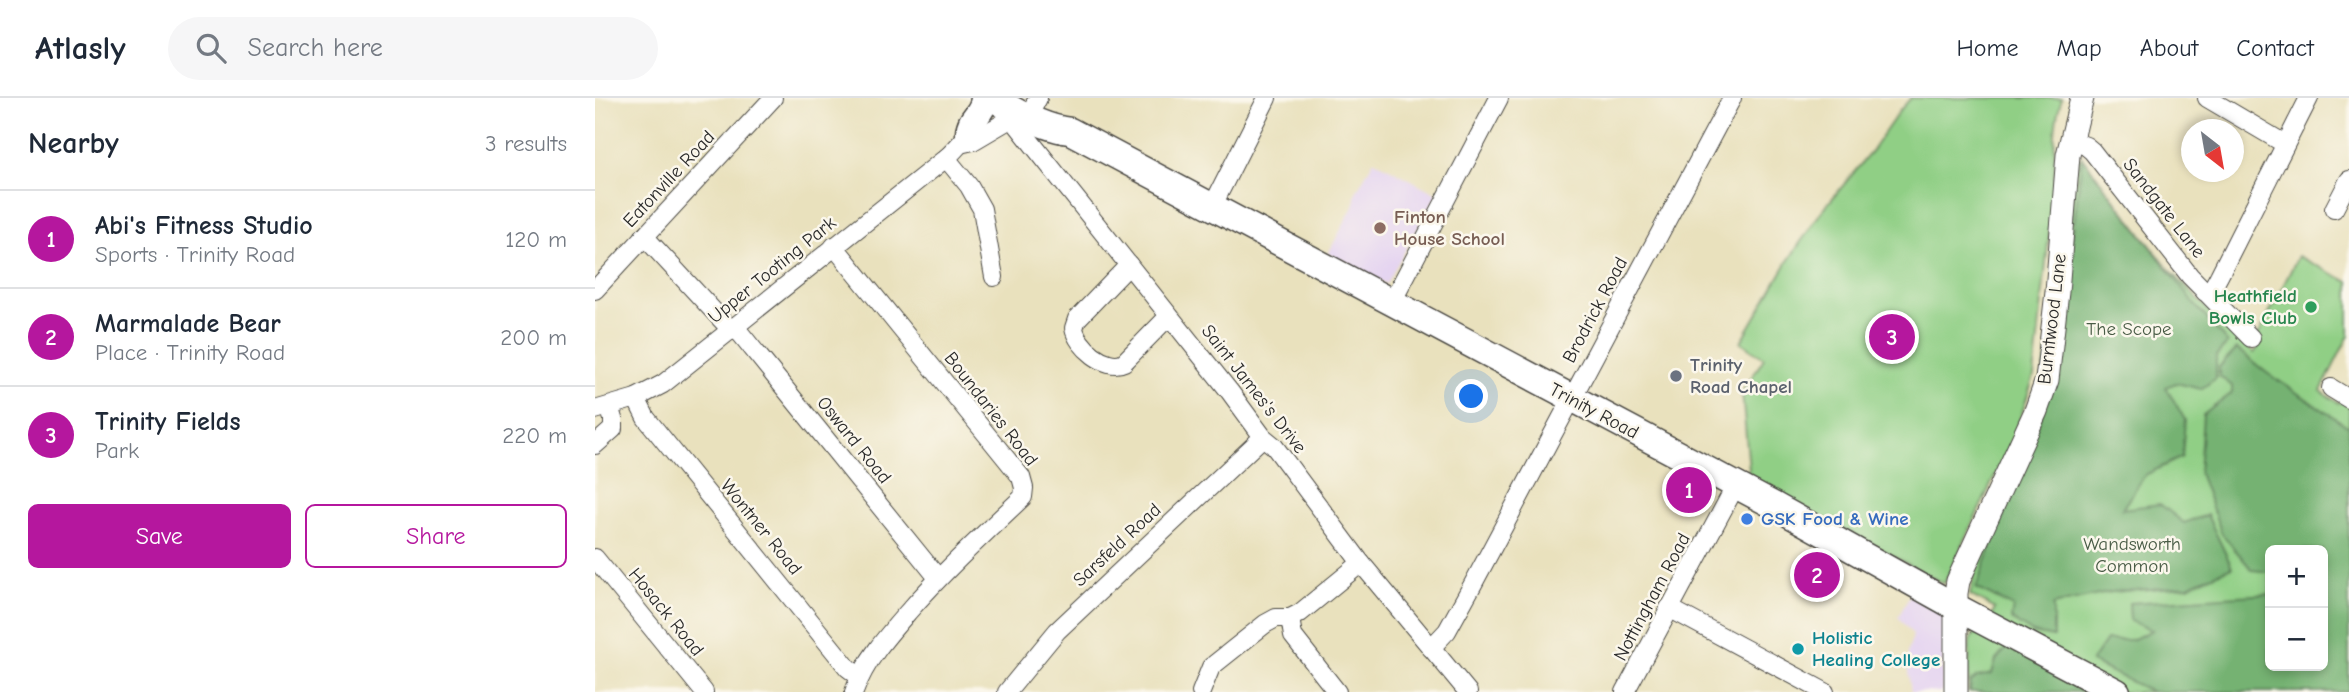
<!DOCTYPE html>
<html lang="en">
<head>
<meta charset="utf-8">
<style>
  body { margin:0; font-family:"Comic Neue",sans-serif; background:#f6f6f7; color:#1f2937 }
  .controls { position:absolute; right:21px; bottom:21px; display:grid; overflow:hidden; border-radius:10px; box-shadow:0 4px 10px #0003 }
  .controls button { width:63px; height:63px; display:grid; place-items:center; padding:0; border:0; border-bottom:2px solid #e0e1e3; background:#fff; color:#1f2937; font:35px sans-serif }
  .compass { position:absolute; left:1586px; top:21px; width:63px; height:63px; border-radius:50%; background:#fff; box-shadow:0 4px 10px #0003; rotate:149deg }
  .you { position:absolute; left:877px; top:299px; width:24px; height:24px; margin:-18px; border:5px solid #fff; border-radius:50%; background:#1a73e8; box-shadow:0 0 0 10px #1a73e833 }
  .badge { display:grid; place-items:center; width:46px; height:46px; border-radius:50%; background:#b5179e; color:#fff; font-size:23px; font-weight:700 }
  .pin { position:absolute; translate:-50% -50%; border:4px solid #fff; box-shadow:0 2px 7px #0006 }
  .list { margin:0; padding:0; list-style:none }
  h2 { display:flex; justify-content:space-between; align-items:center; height:91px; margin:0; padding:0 28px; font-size:30px }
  h2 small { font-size:23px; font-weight:400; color:#747a83 }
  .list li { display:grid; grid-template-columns:46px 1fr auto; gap:21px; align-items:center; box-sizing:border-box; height:98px; padding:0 28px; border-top:2px solid #e0e1e3 }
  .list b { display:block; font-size:26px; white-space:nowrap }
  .list p { margin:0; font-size:23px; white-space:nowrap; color:#747a83 }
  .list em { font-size:23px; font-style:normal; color:#747a83 }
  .actions { display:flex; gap:14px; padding:21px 28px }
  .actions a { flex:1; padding:16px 0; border:2px solid #b5179e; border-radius:10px; text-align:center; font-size:24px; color:#b5179e }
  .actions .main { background:#b5179e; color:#fff }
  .icon { flex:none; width:38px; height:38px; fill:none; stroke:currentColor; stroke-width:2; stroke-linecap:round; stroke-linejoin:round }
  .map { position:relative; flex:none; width:1754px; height:594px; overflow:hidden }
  header { display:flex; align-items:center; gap:42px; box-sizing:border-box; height:98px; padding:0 35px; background:#fff; border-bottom:2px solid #e0e1e3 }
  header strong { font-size:33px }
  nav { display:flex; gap:38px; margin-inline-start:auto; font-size:24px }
  .search { width:490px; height:63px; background:#f6f6f7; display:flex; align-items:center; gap:18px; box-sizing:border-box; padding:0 24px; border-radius:38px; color:#747a83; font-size:26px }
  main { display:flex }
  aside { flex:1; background:#fff }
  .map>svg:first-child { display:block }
  .built { fill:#e4d3f1 }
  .green { fill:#90cf85; stroke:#5e7d58; stroke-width:2; fill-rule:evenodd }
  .forest { fill:#74b272; stroke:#506e4e; stroke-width:2 }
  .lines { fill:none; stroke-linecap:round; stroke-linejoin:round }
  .minor-casing { stroke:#484641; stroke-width:20 }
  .major-casing { stroke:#484641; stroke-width:25 }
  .highway-casing { stroke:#484641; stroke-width:29 }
  .minor { stroke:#fff; stroke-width:18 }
  .major { stroke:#fff; stroke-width:23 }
  .highway { stroke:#fff; stroke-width:26 }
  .education-dot { fill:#8d6e63; stroke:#fbf7ec; stroke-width:2.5 }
  .leisure-dot { fill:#2e9e5b; stroke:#fbf7ec; stroke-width:2.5 }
  .worship-dot { fill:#6b7280; stroke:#fbf7ec; stroke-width:2.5 }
  .shop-dot { fill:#3f7fe0; stroke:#fbf7ec; stroke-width:2.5 }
  .culture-dot { fill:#0f9aa8; stroke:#fbf7ec; stroke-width:2.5 }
  .labels { text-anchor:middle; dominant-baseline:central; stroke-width:5; stroke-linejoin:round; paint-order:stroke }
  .street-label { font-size:19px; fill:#2b2b2b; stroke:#fbf7ec }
  .education-label { font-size:19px; font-weight:bold; fill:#785e54; stroke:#fbf7ec; text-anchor:start }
  .leisure-label { font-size:19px; font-weight:bold; fill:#27864d; stroke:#fbf7ec; text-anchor:end }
  .park-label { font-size:19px; fill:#495c46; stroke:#fbf7ec }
  .worship-label { font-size:19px; font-weight:bold; fill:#5b616d; stroke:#fbf7ec; text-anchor:start }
  .shop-label { font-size:19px; font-weight:bold; fill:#366cbe; stroke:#fbf7ec; text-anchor:start }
  .culture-label { font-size:19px; font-weight:bold; fill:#0d838f; stroke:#fbf7ec; text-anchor:start }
</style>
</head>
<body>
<header>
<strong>Atlasly</strong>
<div class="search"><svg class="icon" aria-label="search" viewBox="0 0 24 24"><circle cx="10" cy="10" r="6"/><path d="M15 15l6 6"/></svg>Search here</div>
<nav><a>Home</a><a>Map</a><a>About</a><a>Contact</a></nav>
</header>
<main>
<aside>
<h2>Nearby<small>3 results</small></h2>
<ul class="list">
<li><span class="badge">1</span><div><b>Abi's Fitness Studio</b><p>Sports · Trinity Road</p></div><em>120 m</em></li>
<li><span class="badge">2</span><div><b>Marmalade Bear</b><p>Place · Trinity Road</p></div><em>200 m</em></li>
<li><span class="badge">3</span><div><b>Trinity Fields</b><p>Park</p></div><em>220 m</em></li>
</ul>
<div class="actions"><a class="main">Save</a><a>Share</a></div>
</aside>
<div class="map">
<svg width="1754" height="594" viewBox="0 0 1754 594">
  <rect width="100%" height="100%" fill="#fbf7ec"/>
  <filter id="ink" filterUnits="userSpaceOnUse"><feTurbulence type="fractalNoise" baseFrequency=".0143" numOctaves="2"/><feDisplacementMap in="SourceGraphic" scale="14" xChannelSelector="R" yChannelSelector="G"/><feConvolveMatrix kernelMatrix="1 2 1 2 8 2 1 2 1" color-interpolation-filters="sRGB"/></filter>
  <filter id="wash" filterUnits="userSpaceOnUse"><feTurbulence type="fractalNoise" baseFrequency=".00686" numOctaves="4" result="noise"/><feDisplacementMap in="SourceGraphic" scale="28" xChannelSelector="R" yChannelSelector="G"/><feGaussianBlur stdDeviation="1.57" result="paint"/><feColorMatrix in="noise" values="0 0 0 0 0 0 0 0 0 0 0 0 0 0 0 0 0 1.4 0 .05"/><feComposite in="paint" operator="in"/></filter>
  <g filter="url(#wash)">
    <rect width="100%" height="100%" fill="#e9e1bd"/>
    <g class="built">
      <path d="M779,62L842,96L791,186L733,156L760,105V96Z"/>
      <path d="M1316,496L1349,514L1347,594H1316L1313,574V553L1318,537L1303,519Z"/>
    </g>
    <g class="green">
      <path d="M1316,0H1467C1456,32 1461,57 1459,89L1439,278L1420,336L1349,486L1149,377L1154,371L1147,295L1169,260L1146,244L1193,163L1226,114L1276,54L1305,12Z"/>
      <path d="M1487,59L1574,171L1628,228L1659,255L1663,250L1655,244L1664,236L1703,158L1754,184V237L1726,293L1743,305L1747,304L1754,309V594H1373L1375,542L1379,536H1388L1400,511L1375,497L1379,479L1390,449L1435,356L1482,69L1484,61ZM1675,452H1728V568H1675Z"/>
    </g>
    <g class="forest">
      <path d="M1487,59L1602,209L1633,245L1621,258V280L1606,291L1581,285L1571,289L1590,322L1587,359L1550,377L1527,411L1565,406L1589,425L1612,417L1637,469L1593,488L1517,494L1458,507V539L1438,535L1416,521L1418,509L1381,490L1460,280Z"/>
      <path d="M1642,251L1672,275L1754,329V594H1557L1496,564L1511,542H1537L1557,532L1535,523L1534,505L1675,496V568H1728V452H1675V474L1657,472L1627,436L1604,375L1608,317L1637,295V288L1624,278V269Z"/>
      <path d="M1417,544L1502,594H1375L1376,584L1382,579L1397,576L1401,562Z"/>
    </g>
  </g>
  <g filter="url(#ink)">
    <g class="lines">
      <g class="minor-casing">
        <g id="minor">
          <path d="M1612,0L1690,46"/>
          <path d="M416,11L417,20L435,43L635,294L668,339L679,348L766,465L873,594"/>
          <path d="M433,19L443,0"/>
          <path d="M1475,42L1491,48L1497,53L1595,178L1656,240"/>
          <path d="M369,45L378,43L417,20"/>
          <path d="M351,60L374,88L387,111L399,179"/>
          <path d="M617,109L672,0"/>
          <path d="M1739,111L1754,82"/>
          <path d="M49,138L137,233"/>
          <path d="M239,148L426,379L429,390L428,399C389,436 349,473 313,514C292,538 270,563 259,594"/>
          <path d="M534,167L482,221L479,230C482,248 511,273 529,264L574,218"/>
          <path d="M0,192L178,0"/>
          <path d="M1610,194L1618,189L1624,178L1714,0"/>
          <path d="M797,204L904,0"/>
          <path d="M141,230L343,480"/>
          <path d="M1736,290L1754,301"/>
          <path d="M41,300L51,320L253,570L265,579"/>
          <path d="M0,312L41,300L68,286L351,60C363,50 370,39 381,28"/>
          <path d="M0,347L18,331V321L14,308"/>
          <path d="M0,460L109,594"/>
          <path d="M1074,510L1230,594"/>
          <path d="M695,520L705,515L766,465"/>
          <path d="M836,550L852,533L878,486L1137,0"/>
          <path d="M412,594L462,533L668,339"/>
          <path d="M606,594L616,569L670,526L681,520H695L698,538L742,594"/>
          <path d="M1030,594L1141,387"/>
        </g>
      </g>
      <g class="major-casing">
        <path id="major" d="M1361,594V495L1363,483L1441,313L1452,282L1462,194L1473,57L1487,0"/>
      </g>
      <g class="highway-casing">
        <g id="highway">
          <path d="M398,0C420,14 449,30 475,33L1180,408L1361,509L1522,594"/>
          <path d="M374,35C375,18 388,17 389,0"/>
        </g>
      </g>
      <use href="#minor" class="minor"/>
      <use href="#major" class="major"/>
      <use href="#highway" class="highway"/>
    </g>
  </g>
  <circle class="education-dot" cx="785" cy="130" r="7"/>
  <circle class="leisure-dot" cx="1716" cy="209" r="7"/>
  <circle class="worship-dot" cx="1081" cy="278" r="7"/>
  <circle class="shop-dot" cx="1152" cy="421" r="7"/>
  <circle class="culture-dot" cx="1203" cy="551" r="7"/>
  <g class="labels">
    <g class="street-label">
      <text transform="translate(74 81) rotate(-47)">Eatonville Road</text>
      <text transform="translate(1569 110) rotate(52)">Sandgate Lane</text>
      <text transform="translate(177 172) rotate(-39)">Upper Tooting Park</text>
      <text transform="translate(1000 212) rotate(-62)">Brodrick Road</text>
      <text transform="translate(1457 221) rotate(-83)">Burntwood Lane</text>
      <text transform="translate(659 291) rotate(52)">Saint James's Drive</text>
      <text transform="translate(396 311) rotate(52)">Boundaries Road</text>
      <text transform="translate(999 313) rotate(28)">Trinity Road</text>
      <text transform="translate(259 342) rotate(51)">Osward Road</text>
      <text transform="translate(166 429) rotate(51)">Wontner Road</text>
      <text transform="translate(522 447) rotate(-43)">Sarsfeld Road</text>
      <text transform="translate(1057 499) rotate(-62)">Nottingham Road</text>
      <text transform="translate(71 514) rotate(51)">Hosack Road</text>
    </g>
    <g class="education-label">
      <text x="799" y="119">Finton<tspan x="799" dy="22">House School</tspan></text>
    </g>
    <g class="leisure-label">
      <text x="1702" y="198">Heathfield<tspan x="1702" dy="22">Bowls Club</tspan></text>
    </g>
    <g class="park-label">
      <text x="1534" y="231">The Scope</text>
      <text x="1537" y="446">Wandsworth<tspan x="1537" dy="22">Common</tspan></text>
    </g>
    <g class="worship-label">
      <text x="1095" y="267">Trinity<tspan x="1095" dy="22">Road Chapel</tspan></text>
    </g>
    <g class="shop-label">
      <text x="1166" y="421">GSK Food &amp; Wine</text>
    </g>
    <g class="culture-label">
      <text x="1217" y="540">Holistic<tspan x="1217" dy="22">Healing College</tspan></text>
    </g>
  </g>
</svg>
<div class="controls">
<button>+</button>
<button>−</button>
</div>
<svg class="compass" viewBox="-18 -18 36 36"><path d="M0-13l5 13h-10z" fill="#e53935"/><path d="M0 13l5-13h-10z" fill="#747a83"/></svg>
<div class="you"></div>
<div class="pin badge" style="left:1094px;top:392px">1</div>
<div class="pin badge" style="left:1222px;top:477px">2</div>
<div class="pin badge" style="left:1297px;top:239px">3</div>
</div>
</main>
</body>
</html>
